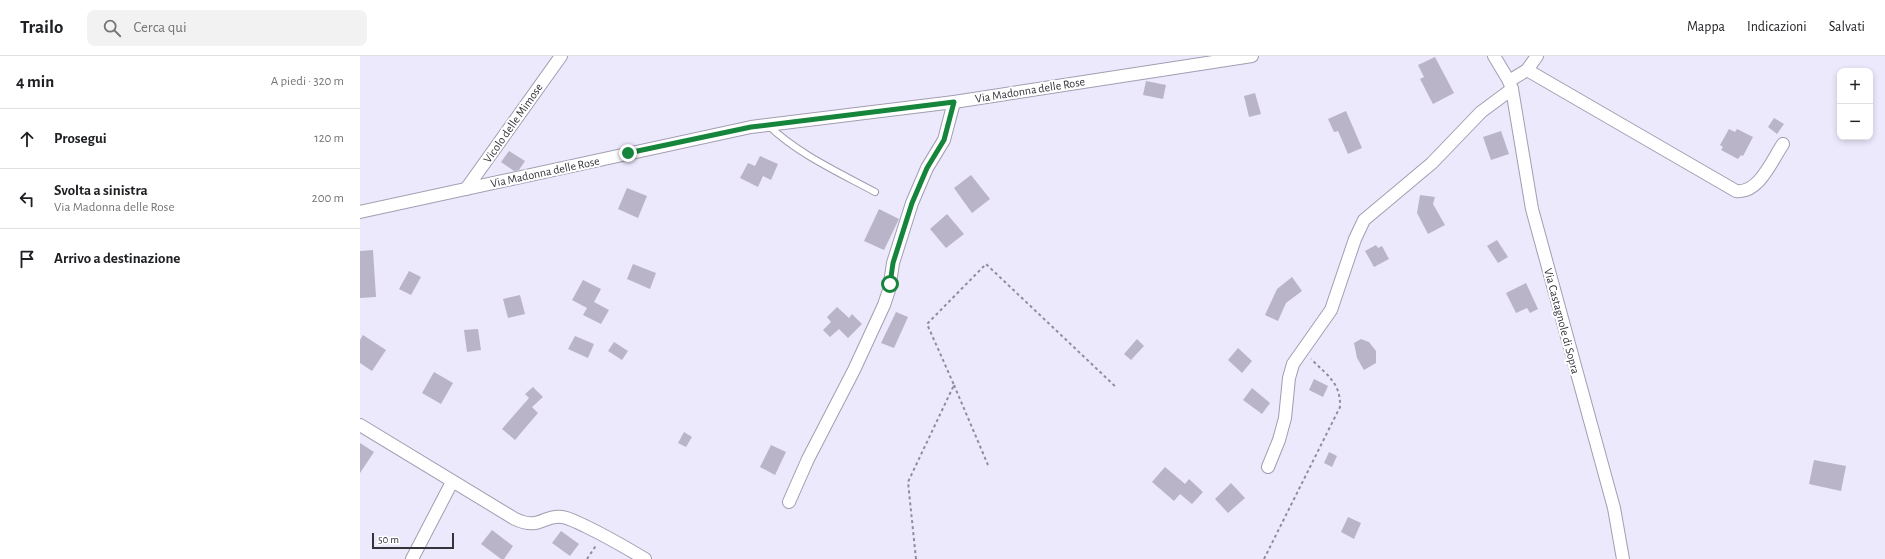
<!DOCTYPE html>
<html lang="it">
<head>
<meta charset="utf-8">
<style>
  body { margin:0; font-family:"Alegreya Sans",sans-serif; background:#f2f2f2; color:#202124 }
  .controls { position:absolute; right:12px; top:12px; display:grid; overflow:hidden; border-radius:8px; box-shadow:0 2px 6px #0003 }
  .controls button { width:36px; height:36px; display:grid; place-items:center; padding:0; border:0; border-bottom:1px solid #e0e0e0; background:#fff; color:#202124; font:20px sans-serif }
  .scale { position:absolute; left:12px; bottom:10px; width:82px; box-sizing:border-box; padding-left:4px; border:2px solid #35333b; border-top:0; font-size:11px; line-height:14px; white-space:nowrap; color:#35333b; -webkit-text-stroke:3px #fff; paint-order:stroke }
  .stop { position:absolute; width:12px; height:12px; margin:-9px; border:3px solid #16853c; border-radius:50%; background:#fff }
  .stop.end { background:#16853c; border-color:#fff; box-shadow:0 1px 4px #0008 }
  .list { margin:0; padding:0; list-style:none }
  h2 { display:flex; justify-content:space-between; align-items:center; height:52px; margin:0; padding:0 16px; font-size:17px }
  h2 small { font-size:13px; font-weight:400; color:#757577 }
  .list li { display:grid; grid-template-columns:26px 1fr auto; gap:12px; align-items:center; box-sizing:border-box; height:60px; padding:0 16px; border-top:1px solid #e0e0e0 }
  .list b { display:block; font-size:15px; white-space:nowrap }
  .list p { margin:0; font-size:13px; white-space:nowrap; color:#757577 }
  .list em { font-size:13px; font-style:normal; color:#757577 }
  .icon { flex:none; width:22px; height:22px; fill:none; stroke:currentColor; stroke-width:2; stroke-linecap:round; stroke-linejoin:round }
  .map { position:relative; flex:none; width:1525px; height:503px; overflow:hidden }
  header { display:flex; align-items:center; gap:24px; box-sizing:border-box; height:56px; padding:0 20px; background:#fff; border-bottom:1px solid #e0e0e0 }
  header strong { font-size:19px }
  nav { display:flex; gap:22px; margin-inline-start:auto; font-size:14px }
  .search { width:280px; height:36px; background:#f2f2f2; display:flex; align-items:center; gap:10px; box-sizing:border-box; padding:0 14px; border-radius:8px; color:#757577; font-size:15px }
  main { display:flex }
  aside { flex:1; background:#fff }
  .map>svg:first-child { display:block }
  .building { fill:#b9b4c7 }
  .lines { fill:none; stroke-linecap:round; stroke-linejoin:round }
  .service-casing { stroke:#a29db0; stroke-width:8 }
  .minor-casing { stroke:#a29db0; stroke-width:14 }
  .path { stroke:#908d9b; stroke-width:2; stroke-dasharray:3 3; stroke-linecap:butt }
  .service { stroke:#fff; stroke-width:6 }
  .minor { stroke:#fff; stroke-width:12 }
  .route { stroke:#16853c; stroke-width:5 }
  .labels { text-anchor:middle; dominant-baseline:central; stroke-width:4; stroke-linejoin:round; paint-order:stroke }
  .street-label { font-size:12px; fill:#35333b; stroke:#fff }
</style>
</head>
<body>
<header>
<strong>Trailo</strong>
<div class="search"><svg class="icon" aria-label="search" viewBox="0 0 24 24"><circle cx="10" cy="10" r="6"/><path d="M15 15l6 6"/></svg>Cerca qui</div>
<nav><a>Mappa</a><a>Indicazioni</a><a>Salvati</a></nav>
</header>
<main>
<aside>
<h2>4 min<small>A piedi · 320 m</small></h2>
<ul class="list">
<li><svg class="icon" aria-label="ahead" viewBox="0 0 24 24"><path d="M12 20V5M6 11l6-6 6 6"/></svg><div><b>Prosegui</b></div><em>120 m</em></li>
<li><svg class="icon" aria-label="left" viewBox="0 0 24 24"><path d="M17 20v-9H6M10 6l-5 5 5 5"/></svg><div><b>Svolta a sinistra</b><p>Via Madonna delle Rose</p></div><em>200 m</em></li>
<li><svg class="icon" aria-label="arrive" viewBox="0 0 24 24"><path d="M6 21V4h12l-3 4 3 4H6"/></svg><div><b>Arrivo a destinazione</b></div></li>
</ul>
</aside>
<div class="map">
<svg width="1525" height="503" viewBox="0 0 1525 503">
  <rect width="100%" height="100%" fill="#ede9fd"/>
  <g class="building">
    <path d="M1075,1L1094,37L1073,48L1060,23L1064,21L1058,9Z"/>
    <path d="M786,25L806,29L803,43L783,39Z"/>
    <path d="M895,37L901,58L889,61L884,40Z"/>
    <path d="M986,55L1002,92L988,98L978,75L974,76L968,63Z"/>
    <path d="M1414,62L1424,68L1417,78L1408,71Z"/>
    <path d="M1369,73L1375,76L1377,73L1393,81L1383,100L1381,99L1378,103L1361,94L1363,91L1360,89Z"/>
    <path d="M1141,75L1149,98L1131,104L1123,81Z"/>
    <path d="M149,95L165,105L159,114L154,115L141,106Z"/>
    <path d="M400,100L418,108L411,124L403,120L398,131L380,122L388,107L395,110Z"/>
    <path d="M611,119L630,143L612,157L594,132Z"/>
    <path d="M267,132L287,140L278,162L258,153Z"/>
    <path d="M1060,139L1075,141L1073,148L1085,169L1068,178L1057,157Z"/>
    <path d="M519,153L539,163L524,194L504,185Z"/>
    <path d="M587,158L604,178L586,192L570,173Z"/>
    <path d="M1137,184L1148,201L1138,207L1127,190Z"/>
    <path d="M1016,189L1018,192L1022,190L1029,203L1014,211L1005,195Z"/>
    <path d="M13,194L16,241L0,242V195Z"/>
    <path d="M273,208L296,217L290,233L267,223Z"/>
    <path d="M49,215L61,221L51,239L39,233Z"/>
    <path d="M932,221L942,235L926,247L918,265L905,259L917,233Z"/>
    <path d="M223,224L241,233L234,246L249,254L241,268L223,259L227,252L212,244Z"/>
    <path d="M1166,227L1178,253L1170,257L1167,252L1156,257L1146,237Z"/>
    <path d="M160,239L165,258L148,262L143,243Z"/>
    <path d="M477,251L489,262L492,258L502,268L488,282L479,273L470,281L463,274L471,266L467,261Z"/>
    <path d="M536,256L548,261L534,292L521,287Z"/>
    <path d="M118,273L121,294L107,296L104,274Z"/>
    <path d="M3,279L26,294L12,315L0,307V284Z"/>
    <path d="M215,280L234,288L228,302L208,293Z"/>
    <path d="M777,283L784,290L771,304L764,298Z"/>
    <path d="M1001,283L1009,286L1016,295V307L1004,314L997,302L994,287Z"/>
    <path d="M254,286L268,295L262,304L248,295Z"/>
    <path d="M878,292L892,305L882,317L868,304Z"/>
    <path d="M74,316L93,327L81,348L62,337Z"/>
    <path d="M954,323L968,330L963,341L949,334Z"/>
    <path d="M173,331L183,341L172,351L178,357L155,384L142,373L169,342L165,338Z"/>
    <path d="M892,332L910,347L902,358L883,344Z"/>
    <path d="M324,376L332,381L326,391L318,387Z"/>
    <path d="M0,387L14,396L0,417Z"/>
    <path d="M411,389L426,396L415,419L400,411Z"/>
    <path d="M969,396L977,400L972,411L964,407Z"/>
    <path d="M1454,404L1486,410L1481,435L1449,428Z"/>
    <path d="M805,411L825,428L829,423L843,436L832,448L820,438L814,445L792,426Z"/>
    <path d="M871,427L885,442L868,457L855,443Z"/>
    <path d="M988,461L1001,467L994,483L981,476Z"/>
    <path d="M132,474L153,490L144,503H141L121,488Z"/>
    <path d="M201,475L219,488L210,500L192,487Z"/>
  </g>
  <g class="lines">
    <g class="service-casing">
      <path id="service" d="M408,69C438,98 478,116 515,136"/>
    </g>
    <g class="minor-casing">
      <g id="minor">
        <path d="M1134,0L1149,25L1152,33L1172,153L1254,452L1263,503"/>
        <path d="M1167,14L1376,135C1399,138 1412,104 1423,88"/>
        <path d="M1149,25L1167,14L1177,0"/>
        <path d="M106,133L201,0"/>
        <path d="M0,156L391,71L594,46L892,0"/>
        <path d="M0,369L155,463C181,475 183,458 202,461C210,462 218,467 225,470C246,480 265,491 285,503"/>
        <path d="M908,411L919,384L925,362L929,322L933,308L971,254L995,183L1004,164L1072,107L1121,56L1152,33"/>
        <path d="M429,446L448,403L494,314L524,249L529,234L533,207L552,147L567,112L584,84L594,46"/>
        <path d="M52,503L92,426"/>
      </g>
    </g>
    <g class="path">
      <path d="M594,329L628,409"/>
      <path d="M227,503L237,488"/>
      <path d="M556,503L548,426L594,329L567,268L626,208L757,332"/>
      <path d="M904,503L980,351C981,327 967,319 951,303"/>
    </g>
    <use href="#service" class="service"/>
    <use href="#minor" class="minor"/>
  </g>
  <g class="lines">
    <path class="route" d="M268,97L391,71L594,46L584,84L567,112L552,147L533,207L530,228"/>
  </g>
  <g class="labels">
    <g class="street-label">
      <text transform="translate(670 34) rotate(-9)">Via Madonna delle Rose</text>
      <text transform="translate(153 67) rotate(-55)">Vicolo delle Mimose</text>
      <text transform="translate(185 116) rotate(-12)">Via Madonna delle Rose</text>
      <text transform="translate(1202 265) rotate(75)">Via Castagnole di Sopra</text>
    </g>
  </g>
</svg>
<div class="controls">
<button>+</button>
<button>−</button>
</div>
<div class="scale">50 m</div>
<div class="stop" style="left:530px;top:228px"></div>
<div class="stop end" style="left:268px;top:97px"></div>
</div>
</main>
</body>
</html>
